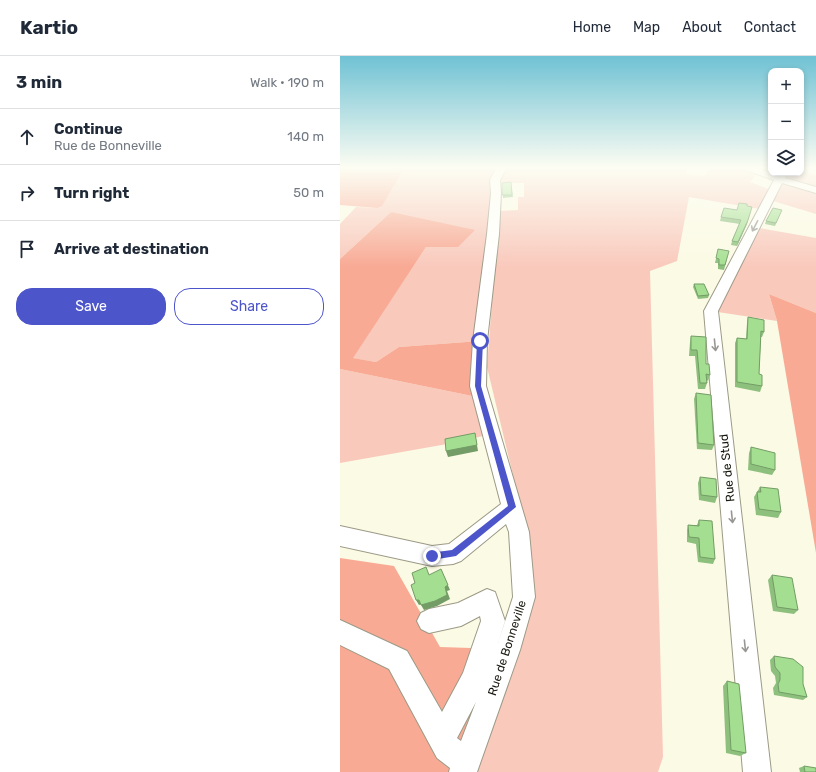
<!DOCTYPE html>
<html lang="en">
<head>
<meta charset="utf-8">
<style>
  body { margin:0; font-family:Rubik,sans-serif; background:#f6f6f7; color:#1f2937 }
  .controls { position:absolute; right:12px; top:12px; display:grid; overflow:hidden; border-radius:8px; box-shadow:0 2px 6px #0003 }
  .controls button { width:36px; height:36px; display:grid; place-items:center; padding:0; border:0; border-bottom:1px solid #e0e1e3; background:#fff; color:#1f2937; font:20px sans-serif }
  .stop { position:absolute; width:12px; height:12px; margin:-9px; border:3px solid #4d55cb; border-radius:50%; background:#fff }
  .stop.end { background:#4d55cb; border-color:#fff; box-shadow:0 1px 4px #0008 }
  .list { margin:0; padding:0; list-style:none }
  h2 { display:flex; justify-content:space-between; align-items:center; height:52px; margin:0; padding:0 16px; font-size:17px }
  h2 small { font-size:13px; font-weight:400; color:#747a83 }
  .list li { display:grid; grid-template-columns:26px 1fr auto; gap:12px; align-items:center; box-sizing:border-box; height:56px; padding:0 16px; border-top:1px solid #e0e1e3 }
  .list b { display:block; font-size:15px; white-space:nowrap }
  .list p { margin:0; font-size:13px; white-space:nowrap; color:#747a83 }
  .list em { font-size:13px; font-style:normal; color:#747a83 }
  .actions { display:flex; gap:8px; padding:12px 16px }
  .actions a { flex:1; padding:9px 0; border:1px solid #4d55cb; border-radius:16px; text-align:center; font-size:14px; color:#4d55cb }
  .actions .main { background:#4d55cb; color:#fff }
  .icon { flex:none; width:22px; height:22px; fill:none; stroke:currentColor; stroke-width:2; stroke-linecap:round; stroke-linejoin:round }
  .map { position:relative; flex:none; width:476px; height:716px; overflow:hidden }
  header { display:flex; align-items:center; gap:24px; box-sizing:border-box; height:56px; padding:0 20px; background:#fff; border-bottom:1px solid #e0e1e3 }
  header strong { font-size:19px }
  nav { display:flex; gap:22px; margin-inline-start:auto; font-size:14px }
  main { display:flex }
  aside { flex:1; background:#fff }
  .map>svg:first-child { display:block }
  .green { fill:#f9c9bc }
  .forest { fill:#f8aa95 }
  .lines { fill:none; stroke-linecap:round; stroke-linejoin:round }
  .minor-casing { stroke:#9c9a86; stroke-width:2 }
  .minor { fill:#fff; fill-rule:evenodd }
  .wall { fill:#8dc07d }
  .shaded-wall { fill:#739c66 }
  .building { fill:#a4df91; stroke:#739c66 }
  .oneway { stroke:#989793 }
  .route { fill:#4d55cb }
  .labels { text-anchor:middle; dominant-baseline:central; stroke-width:3.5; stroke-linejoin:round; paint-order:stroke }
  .street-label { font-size:12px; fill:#191810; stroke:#fff }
</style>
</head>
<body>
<header>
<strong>Kartio</strong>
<nav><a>Home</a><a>Map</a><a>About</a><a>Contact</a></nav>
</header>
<main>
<aside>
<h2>3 min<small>Walk · 190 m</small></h2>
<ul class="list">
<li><svg class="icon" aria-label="ahead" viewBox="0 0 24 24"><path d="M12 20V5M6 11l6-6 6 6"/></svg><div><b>Continue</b><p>Rue de Bonneville</p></div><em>140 m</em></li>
<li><svg class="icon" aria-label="right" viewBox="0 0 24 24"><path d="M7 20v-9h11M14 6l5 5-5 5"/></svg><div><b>Turn right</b></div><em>50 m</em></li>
<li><svg class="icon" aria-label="arrive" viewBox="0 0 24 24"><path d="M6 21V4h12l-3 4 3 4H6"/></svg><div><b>Arrive at destination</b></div></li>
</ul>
<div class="actions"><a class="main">Save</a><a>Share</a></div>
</aside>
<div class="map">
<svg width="476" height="716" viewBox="0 0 476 716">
  <rect width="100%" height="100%" fill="#fbfae4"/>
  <g class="green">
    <path d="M57,111H159L153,121L140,285L59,291L36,306L12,302L86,191H118L51,156L0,203V168L16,151L37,152L63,112Z"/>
    <path d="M166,111H349L346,118L364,120L372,111H403L419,116L410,126L431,134L420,153L349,141L337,205L310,215L323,701L318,716H134L189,558L191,494L147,311L159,155L178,154V141H184V127H158Z"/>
    <path d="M461,115L476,119V133L443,123L447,117H461Z"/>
    <path d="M443,126L476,134V158L430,144L439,129Z"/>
    <path d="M414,171L476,182V257L429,238L437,265L371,255Z"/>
    <path d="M0,313L142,342L152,378L107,388L0,407Z"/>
  </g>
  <g class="forest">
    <path d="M0,111H57L64,112L42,150L37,152L0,149Z"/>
    <path d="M51,156L135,174L118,191H86L13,302L36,306L59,291L140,285L142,342L0,313V203Z"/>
    <path d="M429,238L476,257V497L437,265Z"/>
    <path d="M0,502L54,510L100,591L162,593L123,716H0Z"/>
  </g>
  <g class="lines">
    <g class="minor-casing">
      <g id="minor">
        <path d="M157,111H167L160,124L161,137L159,178L147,285L146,330L189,476L195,541L180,594L137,716H109L110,712L97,702L49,613L0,589V564L67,595L102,656L123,617L141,565L140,560L121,570L89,577L81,573L77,565L81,557L89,553L118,547L147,533L155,536L165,565L158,587L173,541L169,476L166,468L121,505L113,508L92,510L0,490V470L92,490L109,488L161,448L130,330L133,285L147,178L151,137L150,124ZM136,646L121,685L117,682Z"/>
        <path d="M401,111H415L437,119L439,117H449L445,122L476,131V137L442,127L378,255L431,716H403L364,255L434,124L403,113Z"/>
      </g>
    </g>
    <use href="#minor" class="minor"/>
  </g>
  <g class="wall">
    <path d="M171,126L173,141L163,142L162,127Z"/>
    <path d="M407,150L412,151L407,168L397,190L391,189L392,185L400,168L380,165L381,161Z"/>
    <path d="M441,156L435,170L425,168L426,165Z"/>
    <path d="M378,193L389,195L384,214L378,213V207H375Z"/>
    <path d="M354,228L369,239L368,242L358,243L353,231Z"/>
    <path d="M408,261L424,276L422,281H421L419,318L422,330L420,336L395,331V287L397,282L406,283L407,267Z"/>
    <path d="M351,280L366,308L370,319L368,325L367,324V327L365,333H358L355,300H349L350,286Z"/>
    <path d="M356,337L374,389L372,394L357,393L354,343Z"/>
    <path d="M411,391L435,414L432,419L408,414L409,397Z"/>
    <path d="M360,421L377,441L375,447L359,444L358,427Z"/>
    <path d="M420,431L441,456L438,462L416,459L414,441Z"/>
    <path d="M359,464L375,503L373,508L358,506L356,488L347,486V474L348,469H357Z"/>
    <path d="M432,519L458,554L454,558L433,555L428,524Z"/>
    <path d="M434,600L463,628L467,641L463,644L434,639L433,632L436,627L435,620L431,615L430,604Z"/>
    <path d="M387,625L406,697L400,700L386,697L383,630Z"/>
    <path d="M464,710L476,716H460L459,712Z"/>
  </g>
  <g class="shaded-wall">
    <path d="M408,164L407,168L397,190L398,186Z"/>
    <path d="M135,377L138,395L108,401L106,395Z"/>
    <path d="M101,513L110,534L107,535L110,543L97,550L84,554L81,549L105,531Z"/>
    <path d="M76,544H79L82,548L79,549Z"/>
  </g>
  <g class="building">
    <path d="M171,126L172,139H162V127Z"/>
    <path d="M399,147L407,148V150L412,151L408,164L398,186L392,185L401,164L381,161L384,152L397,154Z"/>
    <path d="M433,152L442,154L436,167L426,165Z"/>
    <path d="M378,193L389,195L385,209H379V203L376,202Z"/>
    <path d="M354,228H364L369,239L358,240Z"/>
    <path d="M408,261L424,264V276L421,275L419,318L422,319V330L397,326V282L407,283Z"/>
    <path d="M351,280L366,281V308H369L370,319L366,318L367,327H360L357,294H351Z"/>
    <path d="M356,337L371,339L374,389L358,387Z"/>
    <path d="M135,377L137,389L106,395L105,383Z"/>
    <path d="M411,391L435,397V414L411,408Z"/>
    <path d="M360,421L376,423L377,441L361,439Z"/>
    <path d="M420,431L438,433L441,456L419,453L417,436H421Z"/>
    <path d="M359,464L372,465L375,503L360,501L359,482L349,481L348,469L359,470Z"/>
    <path d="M86,511L89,519L101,513L108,529L105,531L107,539L95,545L81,549L79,544H76L71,529L75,527L72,517Z"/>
    <path d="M432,519L452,522L458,554L437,551Z"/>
    <path d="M434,600L453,603L463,611V628L467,641L439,636L438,628L440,624V617L435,611Z"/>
    <path d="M387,625L399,628L406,697L391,694Z"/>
    <path d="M464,710L476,712V716H465Z"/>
  </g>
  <defs><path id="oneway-shaft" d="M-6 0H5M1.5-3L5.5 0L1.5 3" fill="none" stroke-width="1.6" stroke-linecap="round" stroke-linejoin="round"/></defs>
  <g class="oneway">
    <use href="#oneway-shaft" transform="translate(415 170) rotate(117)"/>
    <use href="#oneway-shaft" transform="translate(375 289) rotate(84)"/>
    <use href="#oneway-shaft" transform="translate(392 461) rotate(84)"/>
    <use href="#oneway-shaft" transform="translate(405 590) rotate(84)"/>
  </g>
  <linearGradient id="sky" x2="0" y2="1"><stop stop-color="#6fc2d4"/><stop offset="0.53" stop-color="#fdfdf3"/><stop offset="1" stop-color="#fdfdf3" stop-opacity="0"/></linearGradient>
  <rect width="476" height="211" fill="url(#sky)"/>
  <path class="route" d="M140,283L143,285L141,330L176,451L116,500L92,504L89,503L87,500L89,497L112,494L168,450L135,330L137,285Z"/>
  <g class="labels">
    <g class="street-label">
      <text transform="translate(387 412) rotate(-96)">Rue de Stud</text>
      <text transform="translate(167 592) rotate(-72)">Rue de Bonneville</text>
    </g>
  </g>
</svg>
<div class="controls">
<button>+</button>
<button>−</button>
<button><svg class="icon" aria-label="layers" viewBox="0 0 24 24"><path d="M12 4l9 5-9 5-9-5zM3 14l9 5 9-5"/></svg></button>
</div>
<div class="stop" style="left:140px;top:285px"></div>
<div class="stop end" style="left:92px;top:500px"></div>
</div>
</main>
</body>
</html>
